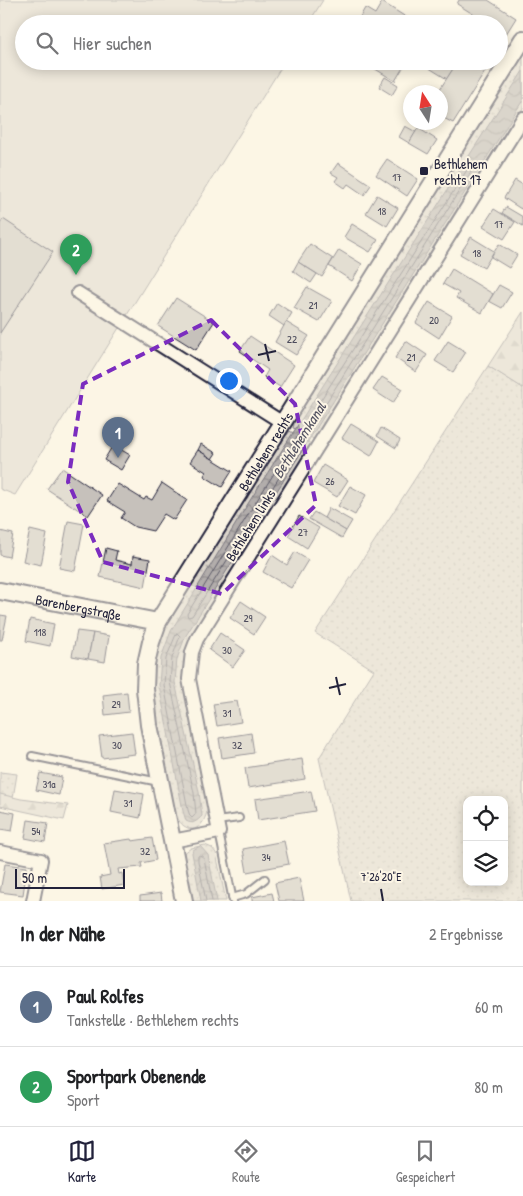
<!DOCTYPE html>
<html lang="de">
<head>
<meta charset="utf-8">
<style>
  body { margin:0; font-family:"Patrick Hand",sans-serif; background:#f6f6f6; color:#202124 }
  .controls { position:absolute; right:15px; bottom:15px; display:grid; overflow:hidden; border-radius:10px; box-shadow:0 2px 12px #0003 }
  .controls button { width:45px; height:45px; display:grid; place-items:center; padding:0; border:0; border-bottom:1px solid #e0e0e0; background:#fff; color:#202124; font:25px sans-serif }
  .compass { position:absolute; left:403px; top:85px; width:45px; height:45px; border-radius:50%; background:#fff; box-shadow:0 2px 12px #0003; rotate:348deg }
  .scale { position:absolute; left:15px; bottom:12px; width:110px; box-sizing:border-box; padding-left:5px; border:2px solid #22223b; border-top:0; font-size:14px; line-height:18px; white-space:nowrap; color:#22223b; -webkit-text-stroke:4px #fcf5e5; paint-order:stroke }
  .you { position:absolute; left:228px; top:380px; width:18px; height:18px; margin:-12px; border:4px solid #fff; border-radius:50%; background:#1a73e8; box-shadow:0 0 0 8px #1a73e833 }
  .badge { display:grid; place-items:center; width:32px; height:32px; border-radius:50%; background:#22223b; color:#fff; font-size:16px; font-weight:700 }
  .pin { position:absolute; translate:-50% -41px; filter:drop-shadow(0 1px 2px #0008) }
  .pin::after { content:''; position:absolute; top:26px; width:18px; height:15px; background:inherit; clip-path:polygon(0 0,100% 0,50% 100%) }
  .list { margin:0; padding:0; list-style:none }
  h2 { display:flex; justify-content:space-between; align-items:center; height:65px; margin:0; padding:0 20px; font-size:21px }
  h2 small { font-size:16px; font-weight:400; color:#757577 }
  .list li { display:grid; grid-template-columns:32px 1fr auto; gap:15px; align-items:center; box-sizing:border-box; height:80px; padding:0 20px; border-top:1px solid #e0e0e0 }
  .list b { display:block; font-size:19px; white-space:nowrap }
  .list p { margin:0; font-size:16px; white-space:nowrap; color:#757577 }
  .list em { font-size:16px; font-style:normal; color:#757577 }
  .icon { flex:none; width:28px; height:28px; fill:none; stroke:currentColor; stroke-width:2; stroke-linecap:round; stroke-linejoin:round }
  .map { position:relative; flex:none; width:523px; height:901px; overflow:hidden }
  .search { position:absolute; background:#fff; box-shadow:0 2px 12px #0003; left:15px; right:15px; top:15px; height:55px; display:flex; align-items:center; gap:12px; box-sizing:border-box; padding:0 18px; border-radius:28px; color:#757577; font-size:19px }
  .sheet { height:225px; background:#fff }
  nav { display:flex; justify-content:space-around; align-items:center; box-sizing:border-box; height:70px; border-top:1px solid #e0e0e0; background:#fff; font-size:14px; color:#757577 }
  nav a { display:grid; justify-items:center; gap:2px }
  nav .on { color:#22223b }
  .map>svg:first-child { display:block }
  .grass { fill:url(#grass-dots); stroke:#7f7c84; fill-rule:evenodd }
  .forest { fill:url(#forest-firs); stroke:#7f7c84 }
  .garden { fill:#dcd6cc; stroke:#7f7c84 }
  .water { fill:url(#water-waves); stroke:#78757e }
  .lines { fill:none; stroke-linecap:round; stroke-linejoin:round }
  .shore { stroke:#5c5a68; stroke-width:1 }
  .building { fill:#c6c1bb; stroke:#22223b }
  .service-casing { stroke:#22223b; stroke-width:10 }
  .minor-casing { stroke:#22223b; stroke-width:16 }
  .tertiary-casing { stroke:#22223b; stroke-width:20 }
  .service { stroke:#fcf5e5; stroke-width:6 }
  .minor { stroke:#fcf5e5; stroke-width:12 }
  .tertiary { stroke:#fcf5e5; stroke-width:16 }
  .marked { fill:none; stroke:#7b2cbf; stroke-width:4; stroke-dasharray:10 6; stroke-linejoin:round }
  .ticks { fill:none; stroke:#22223b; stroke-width:2 }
  .poi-dot { fill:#22223b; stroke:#fcf5e5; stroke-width:2 }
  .labels { text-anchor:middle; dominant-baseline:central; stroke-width:4; stroke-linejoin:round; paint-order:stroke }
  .number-label { font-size:11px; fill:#4b4a5b }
  .poi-label { font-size:14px; fill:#22223b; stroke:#fcf5e5; text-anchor:start }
  .street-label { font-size:14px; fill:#22223b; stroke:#fcf5e5 }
  .water-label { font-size:15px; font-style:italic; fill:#545362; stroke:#fcf5e5 }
  .ticks-label { font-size:12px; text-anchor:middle; fill:#22223b; stroke:#fcf5e5; stroke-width:4; stroke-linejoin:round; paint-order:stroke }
</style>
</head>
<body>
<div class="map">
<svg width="523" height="901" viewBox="0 0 523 901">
  <defs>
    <pattern id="grass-dots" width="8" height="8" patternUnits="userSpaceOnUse" patternTransform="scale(1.25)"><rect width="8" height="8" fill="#dcd6cc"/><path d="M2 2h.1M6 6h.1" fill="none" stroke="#bcb7b0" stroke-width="1.8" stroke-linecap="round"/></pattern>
    <pattern id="forest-firs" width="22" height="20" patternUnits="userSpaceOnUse" patternTransform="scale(1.25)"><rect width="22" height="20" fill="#dcd6cc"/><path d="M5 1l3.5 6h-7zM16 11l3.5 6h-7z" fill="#bcb7b0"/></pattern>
    <pattern id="water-waves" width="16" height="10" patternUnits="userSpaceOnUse" patternTransform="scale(1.25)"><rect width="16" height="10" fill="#b2adab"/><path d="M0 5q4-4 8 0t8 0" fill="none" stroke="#908c8c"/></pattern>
  </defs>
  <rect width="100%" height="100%" fill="#fcf5e5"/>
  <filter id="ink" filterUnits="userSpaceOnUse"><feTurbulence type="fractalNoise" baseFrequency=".02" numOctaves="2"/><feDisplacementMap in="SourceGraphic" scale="10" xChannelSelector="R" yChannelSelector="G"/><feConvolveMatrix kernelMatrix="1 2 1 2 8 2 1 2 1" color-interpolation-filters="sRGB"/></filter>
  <g filter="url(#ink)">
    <g class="grass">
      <path d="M523,51V108L315,440L310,437L307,441L312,445L185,661L208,803C208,815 200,837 184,826C178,822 176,814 173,808L155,711L152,688L153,667L156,650L166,622L283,435H287L290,431L293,433L296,429L293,428L294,424L293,421Z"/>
      <path d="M488,366L523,388V901H351L319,758L374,670L315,633ZM467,800H504V882H467Z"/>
      <path d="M0,772L17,774L13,798L0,794Z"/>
      <path d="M205,845L212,848L216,853L226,901H191L183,858L184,853L191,848Z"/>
    </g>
    <g class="forest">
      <path d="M523,312V388L488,366Z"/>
      <path d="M0,794L21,799L68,805L64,820L0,806Z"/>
    </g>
    <path class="garden" d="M0,0H323L308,24H24V61H285L15,495L0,489Z"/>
    <g class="water">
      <path d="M523,71V100L185,637L177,659L175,682L199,792L202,816C197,821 193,825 186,821L183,811L159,685L161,658L171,631L249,502Z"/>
      <path d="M200,846L208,855L217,901H201L192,853L193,850Z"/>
    </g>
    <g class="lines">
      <g class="shore">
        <path d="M468,169H471V172L192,616L188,617L187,614L254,505Z"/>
        <path d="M177,633L180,636L172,658L170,682L194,793L196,814L192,818L190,816L188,810L164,685L166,659Z"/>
        <path d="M206,901L198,861V856L200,855L204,858L212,901"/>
      </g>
    </g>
    <g class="building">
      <path d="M459,0H488L516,18L506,34L499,30V24H489L457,4Z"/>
      <path d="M382,2L417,24H356L365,8L375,14Z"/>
      <path d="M372,61H407L395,81L372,67L375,63Z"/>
      <path d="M418,61H458L447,79Z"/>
      <path d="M458,61H479L488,67L453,123L440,116V92H438Z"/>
      <path d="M385,77L398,85L392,95L379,87Z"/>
      <path d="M405,126L416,132L409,143L399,137Z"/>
      <path d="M418,128L437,140L428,154L409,143Z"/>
      <path d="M387,159L418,179L407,196L376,175Z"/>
      <path d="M338,163L371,185L364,195L348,184L345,188L335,181L338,177L331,173Z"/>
      <path d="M515,180L523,185V206L521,209L504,198Z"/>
      <path d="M377,195L398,208L387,226L366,213Z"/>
      <path d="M506,207L523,217V226L502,213Z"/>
      <path d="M494,209L515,222L504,239L483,226Z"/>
      <path d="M3,219L53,252L0,333V224Z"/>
      <path d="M352,224L378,240L370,252L344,237Z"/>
      <path d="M471,237L494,251L484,268L460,254Z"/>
      <path d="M310,244L333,259L322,277L298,262Z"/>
      <path d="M499,244L517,255L509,268L491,257Z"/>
      <path d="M339,250L362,264L352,281L329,266Z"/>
      <path d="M298,262L317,274L311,283L293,271Z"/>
      <path d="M452,269L493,294L482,313L456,298L459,293L443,284Z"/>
      <path d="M499,285L512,292L502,308L489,301Z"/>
      <path d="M307,287L332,301L319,322L294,308Z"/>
      <path d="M176,298L214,322L196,350L158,326Z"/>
      <path d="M429,302L452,316L439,338L416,323Z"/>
      <path d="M277,303L292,313L284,326L269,316Z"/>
      <path d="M286,322L309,336L296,355L275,342Z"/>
      <path d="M250,336L294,365L280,387L264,377L268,370L240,351Z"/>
      <path d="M406,341L427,355L416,372L395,358Z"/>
      <path d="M448,341L466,352L453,372L435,361Z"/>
      <path d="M382,377L402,389L393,403L373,390Z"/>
      <path d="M351,424L379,441L371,456L342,438Z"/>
      <path d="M381,428L400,440L396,448L377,436Z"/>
      <path d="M201,444L216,453L212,459L198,450Z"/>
      <path d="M113,445L130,455L121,470L104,460Z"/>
      <path d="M198,450L232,471L222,487L204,476L206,472L190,462Z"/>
      <path d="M323,465L348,480L337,497L313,483Z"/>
      <path d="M62,468L102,495L88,516L47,489Z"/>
      <path d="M162,483L187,500L174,520L164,514L153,531L135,527L121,518L125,512L107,501L118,484L144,500L146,497L152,500Z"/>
      <path d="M350,486L366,495L355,515L338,506Z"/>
      <path d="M329,508L352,521L346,531L324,518Z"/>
      <path d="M314,512L346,531L342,538L309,519Z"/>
      <path d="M299,516L319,528L307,548L288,536Z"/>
      <path d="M68,521L84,524L75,571L59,568Z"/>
      <path d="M30,530L47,534L41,565L23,561Z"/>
      <path d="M0,531L13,534L9,557L0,555Z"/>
      <path d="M106,548L117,551L115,560L132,564L133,556L150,559L145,587L100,577Z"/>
      <path d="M295,552L308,560L291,588L263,572L272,555L287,565Z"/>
      <path d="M241,601L265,617L254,634L230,618Z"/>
      <path d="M0,615L7,616L2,640H0Z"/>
      <path d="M30,619L54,624L50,646L26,641Z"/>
      <path d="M77,631L93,633L88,659L72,656Z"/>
      <path d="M93,633L109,636L105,662L88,659Z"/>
      <path d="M220,633L245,650L233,667L209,650Z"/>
      <path d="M127,692L129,712L105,715L103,695Z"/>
      <path d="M237,701L241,722L217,726L213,704Z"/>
      <path d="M132,732L135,754L102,758L99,736Z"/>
      <path d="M251,733L254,753L222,758L219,738Z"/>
      <path d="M302,759L305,779L248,788L245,768Z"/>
      <path d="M40,773L62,777L59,795L36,790Z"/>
      <path d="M115,789L144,794L140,818L111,812Z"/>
      <path d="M311,791L315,811L258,820L255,799Z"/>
      <path d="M0,810L15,813L12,831L0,829Z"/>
      <path d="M28,820L48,823L45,842L25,838Z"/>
      <path d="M152,838L156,860L141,863L142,867L118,869L119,874L122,873L124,885L102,889L100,877L110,875L104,843L131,839L132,841Z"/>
      <path d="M284,841L289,864L247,872L243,849Z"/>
      <path d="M5,864L27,867L23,895L0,892Z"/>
      <path d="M299,878L304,901H279L275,883Z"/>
      <path d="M161,893L162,901H140V896Z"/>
      <path d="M272,893L274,901H252V897Z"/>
    </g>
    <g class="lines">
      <g class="service-casing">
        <g id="service">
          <path d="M32,756L159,782"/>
          <path d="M217,821L239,818"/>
          <path d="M219,832L233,901"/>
          <path d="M232,898L246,894L265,879"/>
        </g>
      </g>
      <g class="minor-casing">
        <g id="minor">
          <path d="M78,293L283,423"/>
          <path d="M172,841L219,832L189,679L192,652L197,639L523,118"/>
          <path d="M0,852L41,860L33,901"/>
        </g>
      </g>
      <g class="tertiary-casing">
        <g id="tertiary">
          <path id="s1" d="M0,591L158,622"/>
          <path id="s2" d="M184,901L149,725L145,689L146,664L151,642L158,622L523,39"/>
        </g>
      </g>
      <use href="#service" class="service"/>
      <use href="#minor" class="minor"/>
      <use href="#tertiary" class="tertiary"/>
    </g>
  </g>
  <path d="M0 0H523V901H0ZM211,320L295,404L316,505L222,594L103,562L68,482L83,384Z" fill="#fcf5e5" fill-opacity=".55" fill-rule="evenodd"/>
  <path class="marked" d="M211,320L295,404L316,505L222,594L103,562L68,482L83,384Z"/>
  <path class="ticks" d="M265,344L269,361M258,355L276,351M336,677L340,695M329,688L346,684M381,889L383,901"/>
  <rect class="poi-dot" x="419" y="166" width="10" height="10" rx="2.5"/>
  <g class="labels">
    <g class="number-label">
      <text x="397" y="177">17</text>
      <text x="382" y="211">18</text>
      <text x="499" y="224">17</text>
      <text x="477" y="253">18</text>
      <text x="313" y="305">21</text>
      <text x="434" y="320">20</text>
      <text x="292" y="339">22</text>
      <text x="411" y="357">21</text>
      <text x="330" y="481">26</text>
      <text x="303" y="532">27</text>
      <text x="248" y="618">29</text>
      <text x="40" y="632">118</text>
      <text x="227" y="650">30</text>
      <text x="116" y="704">29</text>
      <text x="227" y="713">31</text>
      <text x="117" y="745">30</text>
      <text x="237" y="745">32</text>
      <text x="49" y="784">31a</text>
      <text x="128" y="803">31</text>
      <text x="36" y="831">54</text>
      <text x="145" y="851">32</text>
      <text x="266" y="857">34</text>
    </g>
    <g class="poi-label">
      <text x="434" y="163">Bethlehem<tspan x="434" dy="16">rechts 17</tspan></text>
    </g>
    <g class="street-label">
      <text stroke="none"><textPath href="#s2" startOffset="486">Bethlehem rechts</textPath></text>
      <text transform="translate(250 525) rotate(-58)">Bethlehem links</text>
      <text stroke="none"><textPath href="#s1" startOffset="80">Barenbergstraße</textPath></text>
    </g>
    <g class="water-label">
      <text transform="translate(299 440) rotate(-58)">Bethlehemkanal</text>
    </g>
  </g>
  <g class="ticks-label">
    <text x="381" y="881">7°26'20"E</text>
  </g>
</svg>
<div class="controls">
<button><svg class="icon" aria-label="locate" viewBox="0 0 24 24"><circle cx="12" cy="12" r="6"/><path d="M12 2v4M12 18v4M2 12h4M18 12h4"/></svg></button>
<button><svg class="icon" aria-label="layers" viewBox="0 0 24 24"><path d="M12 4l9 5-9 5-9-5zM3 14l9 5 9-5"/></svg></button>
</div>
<svg class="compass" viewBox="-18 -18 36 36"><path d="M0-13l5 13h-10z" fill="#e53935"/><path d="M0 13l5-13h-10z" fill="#757577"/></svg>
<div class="scale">50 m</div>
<div class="you"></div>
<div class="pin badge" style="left:118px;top:458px;background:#5c6f8a">1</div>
<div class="pin badge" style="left:76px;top:275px;background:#2e9e5b">2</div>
<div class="search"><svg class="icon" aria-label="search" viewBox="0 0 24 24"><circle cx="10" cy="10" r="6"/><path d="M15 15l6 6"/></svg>Hier suchen</div>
</div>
<section class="sheet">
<h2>In der Nähe<small>2 Ergebnisse</small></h2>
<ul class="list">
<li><span class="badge" style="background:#5c6f8a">1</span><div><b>Paul Rolfes</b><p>Tankstelle · Bethlehem rechts</p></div><em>60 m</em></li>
<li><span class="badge" style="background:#2e9e5b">2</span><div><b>Sportpark Obenende</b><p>Sport</p></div><em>80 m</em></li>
</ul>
</section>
<nav>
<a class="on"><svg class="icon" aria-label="map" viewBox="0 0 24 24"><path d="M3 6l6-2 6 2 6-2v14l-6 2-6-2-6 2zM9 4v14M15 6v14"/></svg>Karte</a>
<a><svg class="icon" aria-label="directions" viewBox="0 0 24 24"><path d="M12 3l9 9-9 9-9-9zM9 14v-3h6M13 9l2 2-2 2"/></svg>Route</a>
<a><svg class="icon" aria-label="saved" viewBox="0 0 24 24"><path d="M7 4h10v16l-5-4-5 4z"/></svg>Gespeichert</a>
</nav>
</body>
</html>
